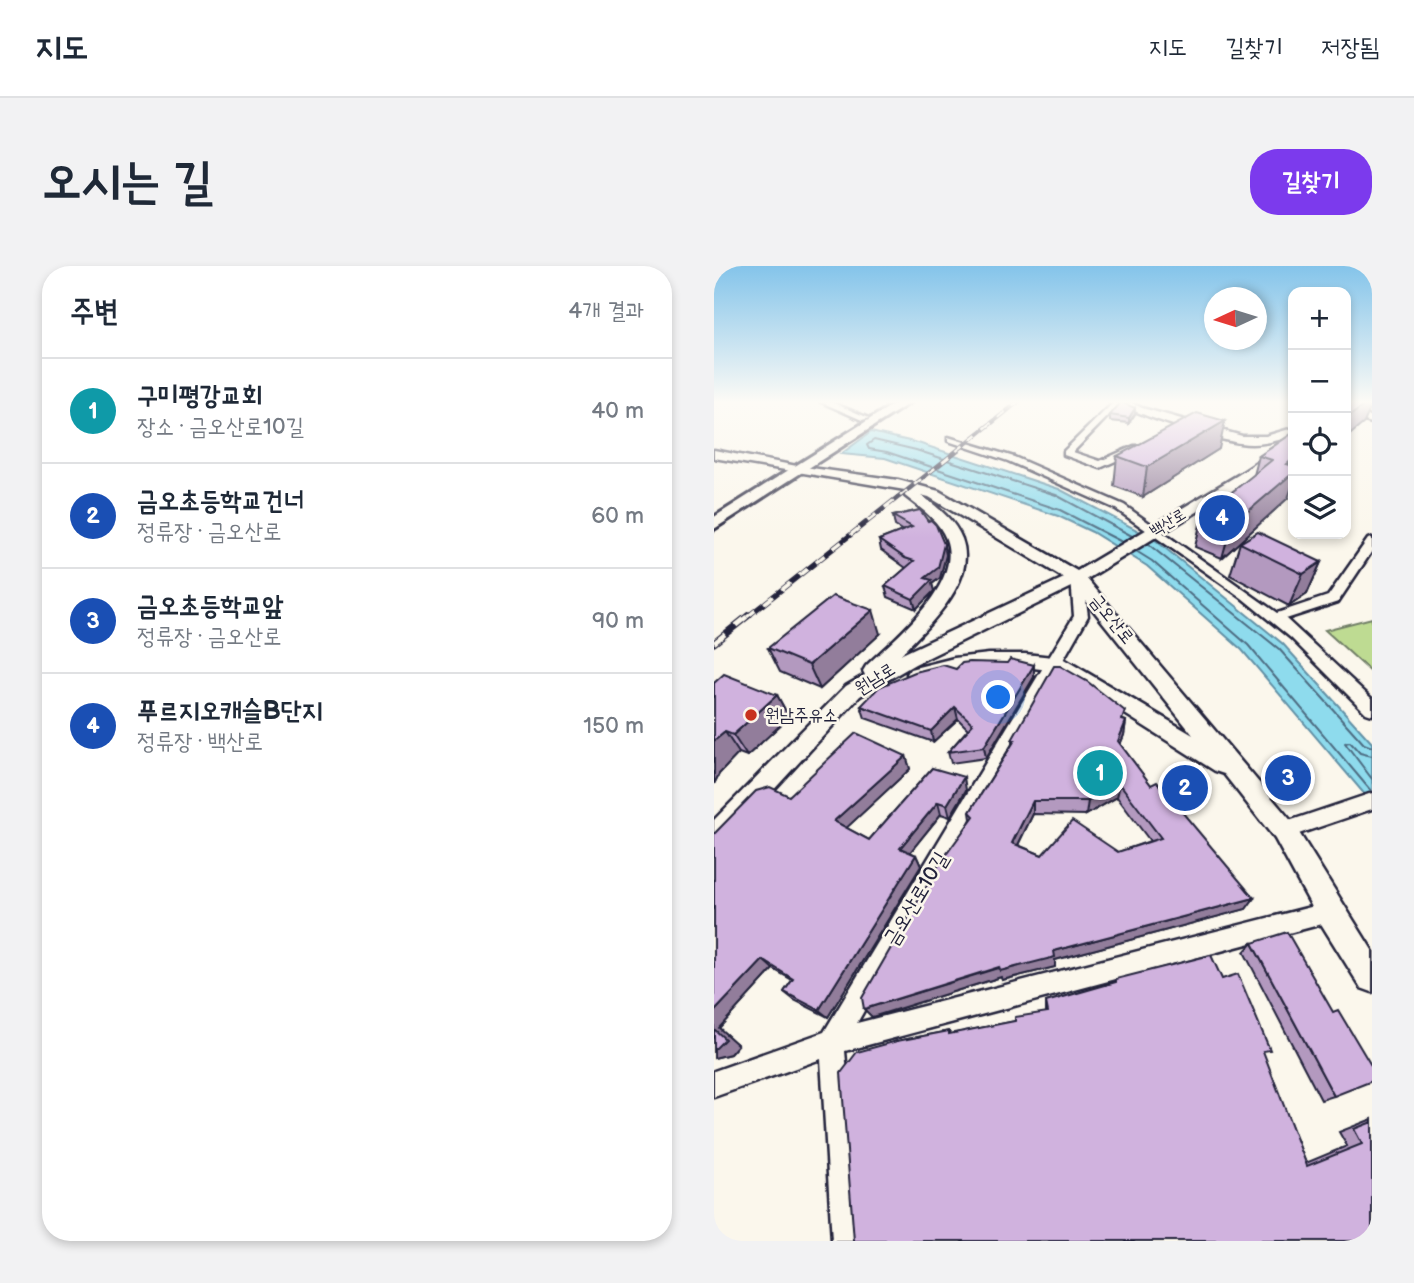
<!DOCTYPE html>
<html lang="ko">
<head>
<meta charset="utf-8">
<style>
  body { margin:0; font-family:"Balsamiq Sans","Poor Story",sans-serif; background:#f2f2f3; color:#1f2937 }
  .controls { position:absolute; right:21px; top:21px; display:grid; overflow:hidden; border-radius:14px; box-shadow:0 4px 10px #0003 }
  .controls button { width:63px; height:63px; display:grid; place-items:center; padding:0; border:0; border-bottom:2px solid #e0e1e3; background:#fff; color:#1f2937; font:35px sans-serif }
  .compass { position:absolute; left:490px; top:21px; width:63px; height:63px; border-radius:50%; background:#fff; box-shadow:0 4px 10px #0003; rotate:266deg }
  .you { position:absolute; left:285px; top:432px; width:24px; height:24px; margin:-18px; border:5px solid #fff; border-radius:50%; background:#1a73e8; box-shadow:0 0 0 10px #1a73e833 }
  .badge { display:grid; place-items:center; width:46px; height:46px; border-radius:50%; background:#7c3aed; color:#fff; font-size:23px; font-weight:700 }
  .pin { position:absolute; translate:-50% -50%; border:4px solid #fff; box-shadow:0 2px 7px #0006 }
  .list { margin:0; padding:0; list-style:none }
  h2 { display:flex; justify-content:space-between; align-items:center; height:91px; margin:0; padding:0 28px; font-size:30px }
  h2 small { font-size:23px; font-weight:400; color:#747a83 }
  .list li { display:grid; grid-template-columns:46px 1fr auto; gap:21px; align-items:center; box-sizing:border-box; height:105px; padding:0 28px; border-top:2px solid #e0e1e3 }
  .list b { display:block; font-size:26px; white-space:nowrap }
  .list p { margin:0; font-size:23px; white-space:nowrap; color:#747a83 }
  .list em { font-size:23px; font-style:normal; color:#747a83 }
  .icon { flex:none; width:38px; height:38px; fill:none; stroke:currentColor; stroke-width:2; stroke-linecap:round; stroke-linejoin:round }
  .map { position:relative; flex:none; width:658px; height:975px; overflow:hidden; border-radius:28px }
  header { display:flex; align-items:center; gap:42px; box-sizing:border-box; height:98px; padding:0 35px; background:#fff; border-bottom:2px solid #e0e1e3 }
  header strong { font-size:33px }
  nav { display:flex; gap:38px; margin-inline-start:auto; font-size:24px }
  .intro { display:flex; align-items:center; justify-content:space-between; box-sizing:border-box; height:168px; padding:0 42px }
  h1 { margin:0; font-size:49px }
  .button { padding:18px 32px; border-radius:28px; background:#7c3aed; color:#fff; font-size:24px; font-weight:700 }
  main { display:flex; gap:42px; padding:0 42px }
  aside { flex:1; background:#fff; border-radius:28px; box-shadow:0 4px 10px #0003 }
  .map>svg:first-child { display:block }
  .green { fill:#bedb92; stroke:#707e66; stroke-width:2 }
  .water { fill:#8edbed; stroke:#6391a6; stroke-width:2 }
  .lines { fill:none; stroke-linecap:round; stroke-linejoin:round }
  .shore { stroke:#4d6c82; stroke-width:2 }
  .minor-casing { stroke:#22223b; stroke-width:5 }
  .tertiary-casing { stroke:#22223b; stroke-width:5 }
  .secondary-casing { stroke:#22223b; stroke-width:6 }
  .minor { fill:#fbf7ec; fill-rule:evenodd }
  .tertiary { fill:#fbf7ec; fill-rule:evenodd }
  .secondary { fill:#fbf7ec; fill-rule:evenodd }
  .rail-far2-casing { stroke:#22223b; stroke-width:4.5 }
  .rail-far1-casing { stroke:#22223b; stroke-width:5 }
  .rail-casing { stroke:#22223b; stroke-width:7 }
  .rail-far2 { stroke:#fbf7ec; stroke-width:2.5; stroke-dasharray:9; stroke-linecap:butt }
  .rail-far1 { stroke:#fbf7ec; stroke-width:3.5; stroke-dasharray:11; stroke-linecap:butt }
  .rail { stroke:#fbf7ec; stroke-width:4.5; stroke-dasharray:14; stroke-linecap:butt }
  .wall { fill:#b399bf; stroke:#22223b; stroke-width:2; fill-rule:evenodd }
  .shaded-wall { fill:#927d9b; stroke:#22223b; stroke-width:2 }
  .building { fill:#d0b2de; stroke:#22223b; stroke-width:2; fill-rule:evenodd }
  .poi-dot { fill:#c8321e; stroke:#fbf7ec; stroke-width:2.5 }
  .labels { text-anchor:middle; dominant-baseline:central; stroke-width:5; stroke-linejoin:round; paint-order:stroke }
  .far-street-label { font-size:16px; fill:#22223b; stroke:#fbf7ec }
  .street-label { font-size:18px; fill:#22223b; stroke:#fbf7ec }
  .poi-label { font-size:18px; fill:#22223b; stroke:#fbf7ec; text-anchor:start }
  .near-street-label { font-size:21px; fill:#22223b; stroke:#fbf7ec }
</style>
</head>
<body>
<header>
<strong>지도</strong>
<nav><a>지도</a><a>길찾기</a><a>저장됨</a></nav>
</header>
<div class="intro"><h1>오시는 길</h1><a class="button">길찾기</a></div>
<main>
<aside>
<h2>주변<small>4개 결과</small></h2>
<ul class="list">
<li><span class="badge" style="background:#0f9aa8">1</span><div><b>구미평강교회</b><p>장소 · 금오산로10길</p></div><em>40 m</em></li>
<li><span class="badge" style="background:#1a4fb4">2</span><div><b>금오초등학교건너</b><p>정류장 · 금오산로</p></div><em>60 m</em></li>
<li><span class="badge" style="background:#1a4fb4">3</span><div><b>금오초등학교앞</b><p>정류장 · 금오산로</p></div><em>90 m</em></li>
<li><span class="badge" style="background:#1a4fb4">4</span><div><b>푸르지오캐슬B단지</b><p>정류장 · 백산로</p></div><em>150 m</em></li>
</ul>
</aside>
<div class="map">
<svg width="658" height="975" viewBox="0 0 658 975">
  <rect width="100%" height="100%" fill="#fbf7ec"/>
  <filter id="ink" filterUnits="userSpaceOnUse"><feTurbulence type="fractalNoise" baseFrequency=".0143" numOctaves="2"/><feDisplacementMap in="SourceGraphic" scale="14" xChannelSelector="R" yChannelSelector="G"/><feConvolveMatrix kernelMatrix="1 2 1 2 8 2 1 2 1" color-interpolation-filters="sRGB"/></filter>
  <g filter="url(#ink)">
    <path class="green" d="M658,352V407L611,364Z"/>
    <path class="water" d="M157,166L204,177L345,223L440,273L569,378L658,477V537L528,384L433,300L378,266L344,250L171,192L127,188Z"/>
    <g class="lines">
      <g class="shore">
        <path d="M408,276L346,244L173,186L155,183L153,179L160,174L202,184L342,229L418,270"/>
        <path d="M434,278L565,383L650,478L658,481"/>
        <path d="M422,285L438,295L534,379L657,525"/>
        <path d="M658,490L646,487L636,476L631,477L658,513"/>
      </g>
      <g class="minor-casing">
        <g id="minor">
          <path d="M107,136H117L155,152L148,154Z"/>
          <path d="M400,136H408L359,186L386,195L420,180H426V184L386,202L350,189V185Z"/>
          <path d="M632,144L658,151V157L632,150Z"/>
          <path d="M234,171L300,191L410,239L563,347L614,330L654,273L658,272V285L624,336L572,353L658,433V449L652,447L577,372L528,332L402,243L294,195L234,175Z"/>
          <path d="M363,308L369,312L374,350L143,757L616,636L624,639L627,646L624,653L616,656L131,785L148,975H118L107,793L0,831V805L110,766L360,350L357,312Z"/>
          <path d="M658,527V543L570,573L563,571L560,565L563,559Z"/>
        </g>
      </g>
      <g class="tertiary-casing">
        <g id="tertiary">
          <path d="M404,136H416L428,142L528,170H552L579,162V170C562,175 545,180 526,177C505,174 417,148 404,136Z"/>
          <path d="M579,173V182L534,215L373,313L579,557L658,684V726L647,722L606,656L561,573L510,508L501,505L343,405L311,401H275L240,406L203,415L196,413L193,408L196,403L240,392L275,388H311L348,392L479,469L360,320L201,398L146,430L9,579L0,582V554L132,420L151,409L149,405L152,400C181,372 249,319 232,273C225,254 206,242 191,230V224L0,192V184L83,200L184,214L225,225L363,305L524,209ZM207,229L215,231L350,312L186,389C212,362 264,316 248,273C240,253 223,241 207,229Z"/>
        </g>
      </g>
      <g class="secondary-casing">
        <path id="secondary" d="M183,136H197L0,263V251Z"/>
      </g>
      <use href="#minor" class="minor"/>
      <use href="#tertiary" class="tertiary"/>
      <use href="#secondary" class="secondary"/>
      <g class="rail-far2-casing">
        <path id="rail-far2" d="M186,230L304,136"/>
      </g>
      <g class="rail-far1-casing">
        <path id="rail-far1" d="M33,351L188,228"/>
      </g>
      <g class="rail-casing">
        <path id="rail" d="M0,377L35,349"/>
      </g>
      <use href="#rail-far2" class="rail-far2"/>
      <use href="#rail-far1" class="rail-far1"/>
      <use href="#rail" class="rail"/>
    </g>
    <g class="wall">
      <path d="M421,148L415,157L396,155V149Z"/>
      <path d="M579,167V218L574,232L508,292L481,281L488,250L540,209L545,190Z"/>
      <path d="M505,183L429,231L400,220L403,190Z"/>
      <path d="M206,244L232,289L226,312L218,318L220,325L202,343L174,331L171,320L192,302L167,284L165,274L189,265L181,260L179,250Z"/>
      <path d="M526,277L607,296L593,328L575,340L516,309Z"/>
      <path d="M166,368L106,423L66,406L54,382Z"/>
      <path d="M320,399V411L272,492L237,497L234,486L254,463L244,453L219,476L151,452L147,440L242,403Z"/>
      <path d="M0,417L63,429L75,451L33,490L25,487L5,508L0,518Z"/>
      <path d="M409,454L412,455L410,469L406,478L437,519L540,632L532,643L341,694V701L288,714L287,711L158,751L257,553L256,546L298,478V474ZM403,531L436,575L404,586L328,589L304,579L319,548L372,549Z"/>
      <path d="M192,490L196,503L132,562L155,574L218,502L252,524L236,551L227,548L196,586L202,589L207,600L114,751L80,734L70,726L78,714L59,703L5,762L24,779L16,788L0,792V568L75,530Z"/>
      <path d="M538,677L620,830L607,834L530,686Z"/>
      <path d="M402,713H508L549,788L592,897L633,880L625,866L658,853V975L183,775L235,765L237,768L301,755L332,747V736L401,716Z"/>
    </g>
    <g class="shaded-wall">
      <path d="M654,136H658V138L650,157L632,172V153Z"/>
      <path d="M421,142V148L415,157V152Z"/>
      <path d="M511,155L505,183L429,231L433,201Z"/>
      <path d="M579,193V218L574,232L508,292L517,260L573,198Z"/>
      <path d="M230,278L232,289L226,312L218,318L220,325L202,343L199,333Z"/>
      <path d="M607,296L593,328L575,340L589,308Z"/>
      <path d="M159,344L166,368L106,423L95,399Z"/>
      <path d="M320,399V411L272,492L270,481Z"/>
      <path d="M63,429L75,451L33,490L19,469Z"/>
      <path d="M241,441L244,453L219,476L217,465Z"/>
      <path d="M412,455L410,469L402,489L404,475Z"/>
      <path d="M11,466L25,487L5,508L0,518V475Z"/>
      <path d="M192,490L196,503L127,567L120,555Z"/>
      <path d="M250,511L252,524L236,551L233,539Z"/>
      <path d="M406,518L403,531L372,549L374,535Z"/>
      <path d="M319,535V548L299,589L298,577Z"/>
      <path d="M224,536L227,548L190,594L186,582Z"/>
      <path d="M202,589L207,600L114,751L105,744Z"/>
      <path d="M540,632L532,643L341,694V701L288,714L287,711L158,751L150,743L340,685Z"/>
      <path d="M49,694L59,703L5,762L24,779L16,788L0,792V746Z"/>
    </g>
    <g class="building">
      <path d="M407,136L421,142L415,152L396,149Z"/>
      <path d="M632,136H654L632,153Z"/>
      <path d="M483,147L511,155L433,201L403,190Z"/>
      <path d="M579,167V193L573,198L579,200V207L517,260L488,250L558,194L545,190Z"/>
      <path d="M206,244L214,255L217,254L222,259L230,278L224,302L211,312L218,314L199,333L171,320L200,295L191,292L165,274L198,261L179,250Z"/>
      <path d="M544,266L607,296L589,308L526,277Z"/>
      <path d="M119,330L159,344L95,399L54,382Z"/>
      <path d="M296,393L320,399L270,481L234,486L259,458L241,441L217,465L147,440L165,421L201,406L229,399L242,403L248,397L256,396L293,397Z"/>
      <path d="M340,400H346L374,416L411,445L408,454L412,455L404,475L437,519L443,516L540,632L340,685L341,691L286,705L285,701L150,743L148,732L226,597L260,550L256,546L301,474H298ZM406,518L447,572L404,586L358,555L328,589L298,577L319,535H374Z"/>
      <path d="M10,408L63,429L19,469L11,466L0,475V417Z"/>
      <path d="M142,467L192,490L120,555L155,574L218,502L250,511L233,539L224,536L186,582L202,589L105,744L70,726L79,713L49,694L0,746V568L42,525L56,521L75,530Z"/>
      <path d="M573,666L619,746L624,744L658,801V815L620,830L538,677Z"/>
      <path d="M497,689L508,713L524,708L556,784L549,785L593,900L648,878L640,863L658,856V975H140L127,807L143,786L183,775L235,765V768L301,755V751L334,746L332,736L402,716V713Z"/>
      <path d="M0,763L11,773L2,782H0Z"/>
    </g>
  </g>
  <linearGradient id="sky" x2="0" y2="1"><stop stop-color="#84c4ea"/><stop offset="0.5" stop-color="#fdfbf6"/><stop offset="1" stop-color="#fdfbf6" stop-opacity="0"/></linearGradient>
  <rect width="658" height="272" fill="url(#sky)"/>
  <circle class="poi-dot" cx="37" cy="449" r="7"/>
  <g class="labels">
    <g class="far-street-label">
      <text transform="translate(454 257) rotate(-31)">백산로</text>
    </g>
    <g class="street-label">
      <text transform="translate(398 353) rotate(51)">금오산로</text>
      <text transform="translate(161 413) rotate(-32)">원남로</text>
    </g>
    <g class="poi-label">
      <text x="51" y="449">원남주유소</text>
    </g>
    <g class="near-street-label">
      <text transform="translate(202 633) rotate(-59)">금오산로10길</text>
    </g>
  </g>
</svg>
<div class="controls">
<button>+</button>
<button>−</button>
<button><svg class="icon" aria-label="locate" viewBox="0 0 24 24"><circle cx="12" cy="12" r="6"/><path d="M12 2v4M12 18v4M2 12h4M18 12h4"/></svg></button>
<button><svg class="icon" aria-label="layers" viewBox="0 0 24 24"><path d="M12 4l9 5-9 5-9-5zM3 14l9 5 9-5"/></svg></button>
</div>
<svg class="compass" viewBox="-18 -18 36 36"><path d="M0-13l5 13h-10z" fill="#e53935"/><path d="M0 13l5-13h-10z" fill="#747a83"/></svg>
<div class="you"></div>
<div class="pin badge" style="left:386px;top:507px;background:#0f9aa8">1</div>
<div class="pin badge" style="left:471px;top:522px;background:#1a4fb4">2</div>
<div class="pin badge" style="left:574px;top:512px;background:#1a4fb4">3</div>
<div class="pin badge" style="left:508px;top:252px;background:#1a4fb4">4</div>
</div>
</main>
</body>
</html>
